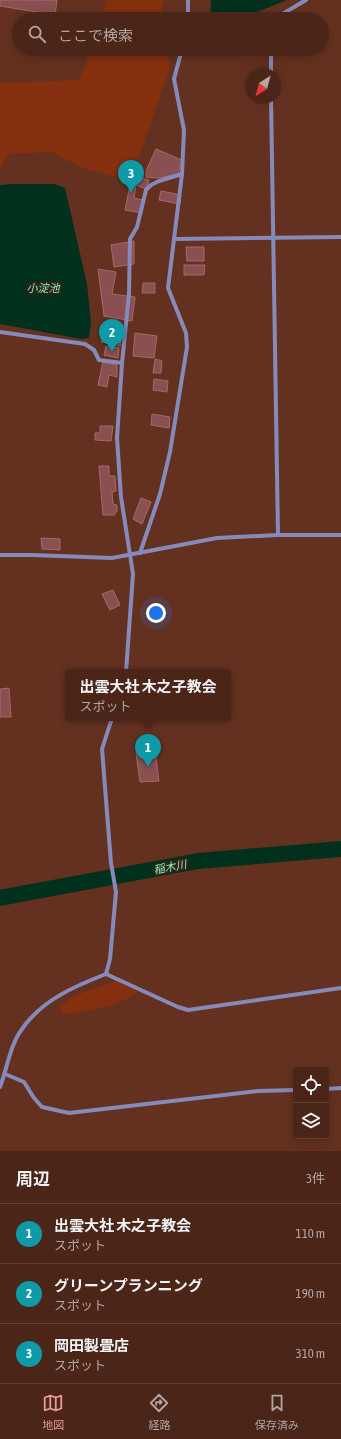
<!DOCTYPE html>
<html lang="ja">
<head>
<meta charset="utf-8">
<style>
  body { margin:0; font-family:"Asap Condensed","Noto Sans JP",sans-serif; background:#553125; color:#f1f3f6 }
  .controls { position:absolute; right:12px; bottom:12px; display:grid; overflow:hidden; border-radius:4px; box-shadow:0 2px 10px #0003 }
  .controls button { width:36px; height:36px; display:grid; place-items:center; padding:0; border:0; border-bottom:1px solid #624237; background:#4b2518; color:#f1f3f6; font:20px sans-serif }
  .compass { position:absolute; left:245px; top:68px; width:36px; height:36px; border-radius:50%; background:#4b2518; box-shadow:0 2px 10px #0003; rotate:216deg }
  .you { position:absolute; left:156px; top:613px; width:14px; height:14px; margin:-10px; border:3px solid #fff; border-radius:50%; background:#1a73e8; box-shadow:0 0 0 6px #1a73e833 }
  .badge { display:grid; place-items:center; width:26px; height:26px; border-radius:50%; background:#e69b98; color:#fff; font-size:13px; font-weight:700 }
  .pin { position:absolute; translate:-50% -33px; filter:drop-shadow(0 1px 2px #0008) }
  .pin::after { content:''; position:absolute; top:21px; width:14px; height:12px; background:inherit; clip-path:polygon(0 0,100% 0,50% 100%) }
  .popup { position:absolute; left:65px; top:669px; width:166px; height:52px; box-sizing:border-box; display:grid; place-content:center; border-radius:4px; background:#4b2518; filter:drop-shadow(0 1px 3px #0005); font-size:13px; white-space:nowrap; color:#b2a5a2 }
  .popup b { font-size:15px; color:#f1f3f6 }
  .popup::after { content:''; position:absolute; left:50%; top:100%; margin-left:-8px; border:8px solid transparent; border-top-color:#4b2518 }
  .list { margin:0; padding:0; list-style:none }
  h2 { display:flex; justify-content:space-between; align-items:center; height:52px; margin:0; padding:0 16px; font-size:17px }
  h2 small { font-size:13px; font-weight:400; color:#b2a5a2 }
  .list li { display:grid; grid-template-columns:26px 1fr auto; gap:12px; align-items:center; box-sizing:border-box; height:60px; padding:0 16px; border-top:1px solid #624237 }
  .list b { display:block; font-size:15px; white-space:nowrap }
  .list p { margin:0; font-size:13px; white-space:nowrap; color:#b2a5a2 }
  .list em { font-size:13px; font-style:normal; color:#b2a5a2 }
  .icon { flex:none; width:22px; height:22px; fill:none; stroke:currentColor; stroke-width:2; stroke-linecap:round; stroke-linejoin:round }
  .map { position:relative; flex:none; width:341px; height:1151px; overflow:hidden }
  .search { position:absolute; background:#4b2518; box-shadow:0 2px 10px #0003; left:12px; right:12px; top:12px; height:44px; display:flex; align-items:center; gap:10px; box-sizing:border-box; padding:0 14px; border-radius:22px; color:#b2a5a2; font-size:15px }
  .sheet { height:232px; background:#4b2518 }
  nav { display:flex; justify-content:space-around; align-items:center; box-sizing:border-box; height:56px; border-top:1px solid #624237; background:#4b2518; font-size:11px; color:#b2a5a2 }
  nav a { display:grid; justify-items:center; gap:2px }
  nav .on { color:#e69b98 }
  .map>svg:first-child { display:block }
  .green { fill:#842f0e }
  .water { fill:#01311d }
  .lines { fill:none; stroke-linecap:round; stroke-linejoin:round }
  .river { stroke:#01311d; stroke-width:16 }
  .building { fill:#8a5051; stroke:#a66969 }
  .street { stroke:#858aba; stroke-width:4 }
  .labels { text-anchor:middle; dominant-baseline:central; stroke-width:3.5; stroke-linejoin:round; paint-order:stroke }
  .water-label { font-size:11px; font-style:italic; fill:#79fcb9; stroke:#392119 }
</style>
</head>
<body>
<div class="map">
<svg width="341" height="1151" viewBox="0 0 341 1151">
  <rect width="100%" height="100%" fill="#643120"/>
  <g class="green">
    <path d="M107,0H163L161,19H100Z"/>
    <path d="M90,49H164L171,64L139,157L117,177L83,168L52,152L9,154L0,168V83L80,80Z"/>
    <path d="M116,981L139,991C117,1008 89,1011 63,1014L59,1007L73,996Z"/>
  </g>
  <g class="water">
    <path d="M211,0H287L252,14L210,19Z"/>
    <path d="M12,184H54L65,188L87,284L91,322L89,338L81,339L0,324V185Z"/>
  </g>
  <g class="lines">
    <path class="river" d="M0,898L198,861L341,849"/>
  </g>
  <g class="building">
    <path d="M0,0H57L55,15L0,6Z"/>
    <path d="M156,149L182,160L178,174L158,178L146,177V171Z"/>
    <path d="M132,175L149,180L146,189L136,185L134,198L143,200L142,213L125,210Z"/>
    <path d="M161,191L181,195L180,204L159,200Z"/>
    <path d="M134,241V264L114,267L111,245Z"/>
    <path d="M186,247H204V261H187Z"/>
    <path d="M184,265H205L204,275H184Z"/>
    <path d="M98,269L116,272L112,294L135,297L132,321L104,316Z"/>
    <path d="M143,283H155V293H142Z"/>
    <path d="M103,329L122,333L120,346L101,342Z"/>
    <path d="M135,333L157,336L154,358L133,356Z"/>
    <path d="M106,346L119,348L118,358L104,355Z"/>
    <path d="M155,359L162,361L161,373H153Z"/>
    <path d="M103,362L117,365V377L109,375L107,387L98,385Z"/>
    <path d="M154,379L168,381L167,392L153,390Z"/>
    <path d="M152,414L170,417L169,428L151,425Z"/>
    <path d="M100,426H113L111,441L95,440V433H100Z"/>
    <path d="M99,466H109V476H115L116,491L112,492L113,504L117,505V512H115V515H103Z"/>
    <path d="M141,498L151,502L142,524L133,519Z"/>
    <path d="M41,538L60,539V550L42,549Z"/>
    <path d="M113,590L120,605L110,610L102,594Z"/>
    <path d="M9,688L11,717H0V689Z"/>
    <path d="M155,751L159,781L140,782L136,753Z"/>
  </g>
  <g class="lines">
    <g class="street">
      <path d="M188,0V19"/>
      <path d="M274,19L306,0"/>
      <path d="M271,49V74"/>
      <path d="M271,98L278,535"/>
      <path d="M174,239L341,237"/>
      <path d="M0,332L85,344L94,350L99,360L122,363"/>
      <path d="M140,553L160,494L170,452L187,347L186,333L168,288L182,174L184,130L174,79L182,49"/>
      <path d="M0,555H32L112,558L217,538L278,535H341"/>
      <path d="M126,672L133,574L121,497L117,438L122,363L129,294L130,239L137,227L146,190L151,185L159,181L182,174"/>
      <path d="M106,974L110,959L116,892L111,863L102,749L112,718"/>
      <path d="M5,1074L24,1082L34,1098L42,1107L69,1113L258,1091L296,1090"/>
      <path d="M0,1087C7,1069 10,1045 22,1029C42,1000 75,986 106,974L178,1007L188,1010L341,988"/>
      <path d="M326,1089L341,1088"/>
    </g>
  </g>
  <g class="labels">
    <g class="water-label">
      <text x="43" y="288">小淀池</text>
      <text transform="translate(170 867) rotate(-11)">稲木川</text>
    </g>
  </g>
</svg>
<div class="controls">
<button><svg class="icon" aria-label="locate" viewBox="0 0 24 24"><circle cx="12" cy="12" r="6"/><path d="M12 2v4M12 18v4M2 12h4M18 12h4"/></svg></button>
<button><svg class="icon" aria-label="layers" viewBox="0 0 24 24"><path d="M12 4l9 5-9 5-9-5zM3 14l9 5 9-5"/></svg></button>
</div>
<svg class="compass" viewBox="-18 -18 36 36"><path d="M0-13l5 13h-10z" fill="#e53935"/><path d="M0 13l5-13h-10z" fill="#b2a5a2"/></svg>
<div class="you"></div>
<div class="pin badge" style="left:148px;top:767px;background:#0f9aa8">1</div>
<div class="popup"><b>出雲大社 木之子教会</b>スポット</div>
<div class="pin badge" style="left:112px;top:352px;background:#0f9aa8">2</div>
<div class="pin badge" style="left:131px;top:193px;background:#0f9aa8">3</div>
<div class="search"><svg class="icon" aria-label="search" viewBox="0 0 24 24"><circle cx="10" cy="10" r="6"/><path d="M15 15l6 6"/></svg>ここで検索</div>
</div>
<section class="sheet">
<h2>周辺<small>3件</small></h2>
<ul class="list">
<li><span class="badge" style="background:#0f9aa8">1</span><div><b>出雲大社 木之子教会</b><p>スポット</p></div><em>110 m</em></li>
<li><span class="badge" style="background:#0f9aa8">2</span><div><b>グリーンプランニング</b><p>スポット</p></div><em>190 m</em></li>
<li><span class="badge" style="background:#0f9aa8">3</span><div><b>岡田製畳店</b><p>スポット</p></div><em>310 m</em></li>
</ul>
</section>
<nav>
<a class="on"><svg class="icon" aria-label="map" viewBox="0 0 24 24"><path d="M3 6l6-2 6 2 6-2v14l-6 2-6-2-6 2zM9 4v14M15 6v14"/></svg>地図</a>
<a><svg class="icon" aria-label="directions" viewBox="0 0 24 24"><path d="M12 3l9 9-9 9-9-9zM9 14v-3h6M13 9l2 2-2 2"/></svg>経路</a>
<a><svg class="icon" aria-label="saved" viewBox="0 0 24 24"><path d="M7 4h10v16l-5-4-5 4z"/></svg>保存済み</a>
</nav>
</body>
</html>
